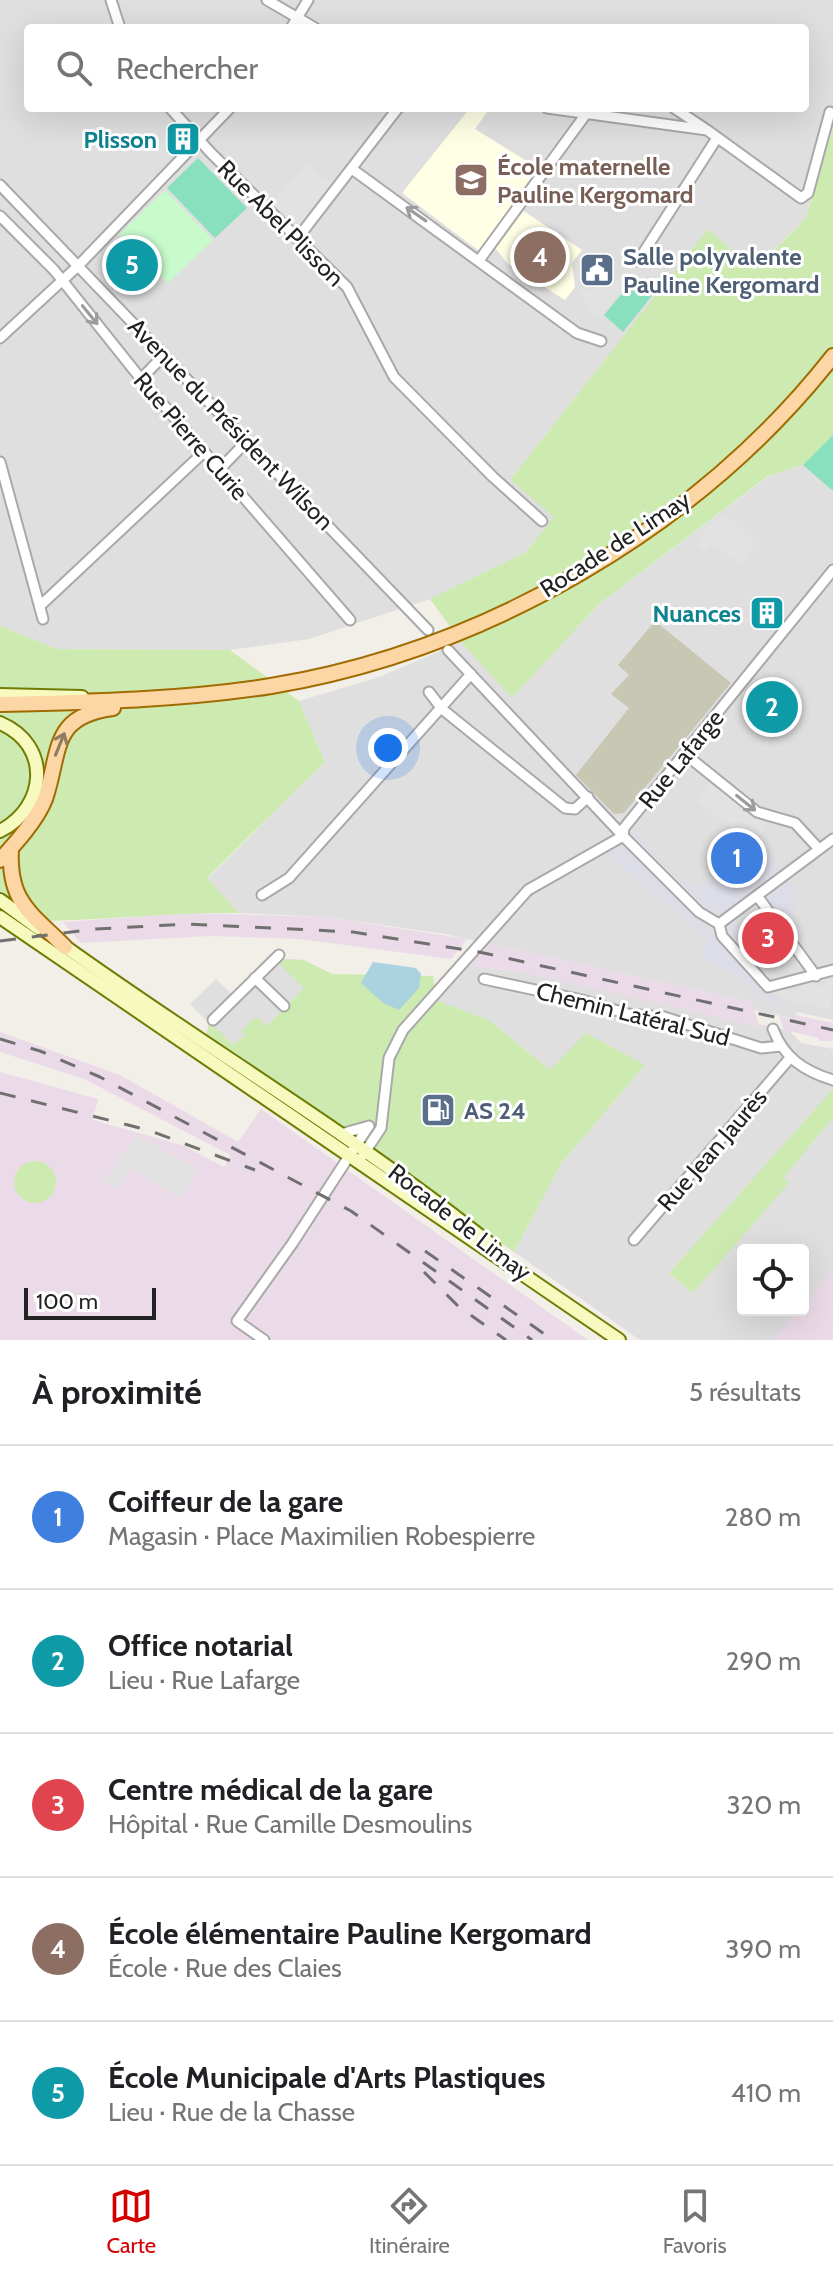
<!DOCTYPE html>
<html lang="fr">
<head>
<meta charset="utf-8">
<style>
  body { margin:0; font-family:Cabin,sans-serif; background:#f6f6f6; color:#202124 }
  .controls { position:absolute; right:24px; bottom:24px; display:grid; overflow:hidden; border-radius:8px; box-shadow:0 8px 32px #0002 }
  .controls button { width:72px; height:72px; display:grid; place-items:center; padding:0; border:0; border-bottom:2px solid #e0e0e0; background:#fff; color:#202124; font:40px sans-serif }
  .scale { position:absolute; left:24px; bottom:20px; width:132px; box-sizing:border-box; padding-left:8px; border:4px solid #222; border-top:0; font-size:22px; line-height:28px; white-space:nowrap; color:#222; -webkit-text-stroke:6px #fff; paint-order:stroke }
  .you { position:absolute; left:388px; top:748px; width:28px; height:28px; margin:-20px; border:6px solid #fff; border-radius:50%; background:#1a73e8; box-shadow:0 0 0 12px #1a73e833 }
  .badge { display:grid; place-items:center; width:52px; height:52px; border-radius:50%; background:#d40000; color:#fff; font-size:26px; font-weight:700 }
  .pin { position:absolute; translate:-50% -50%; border:4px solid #fff; box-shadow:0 2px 8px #0006 }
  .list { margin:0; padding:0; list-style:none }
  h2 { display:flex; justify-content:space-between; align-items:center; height:104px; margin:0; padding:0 32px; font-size:34px }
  h2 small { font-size:26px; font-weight:400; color:#757577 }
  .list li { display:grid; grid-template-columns:52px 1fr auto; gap:24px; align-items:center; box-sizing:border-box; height:144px; padding:0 32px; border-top:2px solid #e0e0e0 }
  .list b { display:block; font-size:30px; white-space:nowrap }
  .list p { margin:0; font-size:26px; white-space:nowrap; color:#757577 }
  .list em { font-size:26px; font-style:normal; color:#757577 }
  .icon { flex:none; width:44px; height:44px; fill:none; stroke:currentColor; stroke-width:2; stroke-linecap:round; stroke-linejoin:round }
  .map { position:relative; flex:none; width:833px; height:1340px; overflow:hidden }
  .search { position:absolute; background:#fff; box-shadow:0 8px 32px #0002; left:24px; right:24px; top:24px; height:88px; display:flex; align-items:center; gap:20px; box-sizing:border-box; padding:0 28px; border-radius:8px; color:#757577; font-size:30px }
  .sheet { height:824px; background:#fff }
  nav { display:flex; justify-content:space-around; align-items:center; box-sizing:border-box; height:112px; border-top:2px solid #e0e0e0; background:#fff; font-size:22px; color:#757577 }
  nav a { display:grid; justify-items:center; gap:4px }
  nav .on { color:#d40000 }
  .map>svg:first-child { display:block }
  .residential { fill:#e0dfdf; fill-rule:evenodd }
  .industrial { fill:#ebdbe8 }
  .education { fill:#ffffe5 }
  .construction { fill:#c7c7b4 }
  .grass { fill:#cdebb0 }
  .park { fill:#c8facc }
  .pitch { fill:#88e0be }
  .parking { fill:#e2e2e2 }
  .plaza { fill:#dddde8 }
  .water { fill:#aad3df }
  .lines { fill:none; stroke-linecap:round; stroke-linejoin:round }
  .street-casing { stroke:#a9a9a9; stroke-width:13 }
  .secondary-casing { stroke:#707d05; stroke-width:16 }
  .primary-casing { stroke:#a06b00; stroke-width:18 }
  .street { stroke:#fff; stroke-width:9 }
  .secondary { stroke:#f7fabf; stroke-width:12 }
  .primary { stroke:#fcd6a4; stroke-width:14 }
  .rail { stroke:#707070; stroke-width:3; stroke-dasharray:16 16; stroke-linecap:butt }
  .oneway { stroke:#9c9c9c }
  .oneway2 { stroke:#8f7c63 }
  .labels { text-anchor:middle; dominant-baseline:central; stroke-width:6; stroke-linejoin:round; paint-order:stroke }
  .culture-label { font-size:24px; font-weight:bold; fill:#0d838f; stroke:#fff; text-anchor:end }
  .education-label { font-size:24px; font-weight:bold; fill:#785e54; stroke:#fff; text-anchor:start }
  .street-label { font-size:24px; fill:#222; stroke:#fff }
  .service-label { font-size:24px; font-weight:bold; fill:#4e5e75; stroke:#fff; text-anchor:start }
</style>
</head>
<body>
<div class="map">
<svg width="833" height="1340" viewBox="0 0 833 1340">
  <rect width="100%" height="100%" fill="#f2efe9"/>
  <g class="residential">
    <path d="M0,0H833V128L806,218L753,270L708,230L510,480L555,517L526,552L430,599L309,639L230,650L57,649L0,626ZM28,28H805V108H28Z"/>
    <path d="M833,435V1020L797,1012L795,1019L753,1010L751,1002L445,934L325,917L239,913L207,879L325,762L299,701L379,677L461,642L512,697L599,604L769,476L803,465Z"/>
    <path d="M268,958L304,960L332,974L245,1062L206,1035L209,1023L190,1004L216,979L233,995Z"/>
    <path d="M469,965L526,973L790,1031L801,1043L833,1049V1340H640L514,1252L561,1164L645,1065L550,1070L489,1020L437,1001ZM743,1250H803V1310H743Z"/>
  </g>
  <g class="industrial">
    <path d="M190,913L325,917L467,939L451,959L300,939L210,936L81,943L63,922Z"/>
    <path d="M487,943L751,1002L760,1027L526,973L469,965Z"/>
    <path d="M796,1015L833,1023V1041H819V1038L784,1030L779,1016L795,1019Z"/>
    <path d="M0,1032L120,1075L238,1142L261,1109L588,1340H0V1072L98,1099L93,1120L182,1145L224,1167L230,1155L84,1079L0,1052Z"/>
    <path d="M833,1270V1340H772L798,1310H803V1305Z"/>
  </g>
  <g class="education">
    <path d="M470,108H490L475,129L538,168L479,251L402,193Z"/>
    <path d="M522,210L582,250L572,263L575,287L565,300L507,263L494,246Z"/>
  </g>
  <path class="construction" d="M655,621L731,683L624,813L614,814L576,775L629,708L611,694L629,675L618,665Z"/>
  <g class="grass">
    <path d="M833,128V435L803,465L768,476L599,604L512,698L461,642L430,599L526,552L554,517L510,480L708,229L754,270L806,218Z"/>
    <path d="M0,626L57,649L230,650L299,701L325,762L207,878L239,913C159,912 80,923 0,921Z"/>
    <path d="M281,959L303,960L332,974L433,976L438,1001L489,1020L550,1070L586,1033L645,1065L561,1164L514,1252L206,1035L210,1023L234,1045L245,1035L241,1031L256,1017L267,1026L304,988L277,962Z"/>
    <path d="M833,1089V1118L784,1177L789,1183L693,1293L669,1273Z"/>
    <circle cx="35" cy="1182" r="21"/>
  </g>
  <path class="park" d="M165,190L213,240L168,283L119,235Z"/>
  <g class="pitch">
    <path d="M198,158L247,208L215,238L167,188Z"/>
    <path d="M635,278L654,293L623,332L604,315Z"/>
    <path d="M833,435V491L803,465Z"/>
  </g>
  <g class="parking">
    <path d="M306,164L334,185L299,228L271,204Z"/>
    <path d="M626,271L634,276L600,317L587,309L581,291L612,284Z"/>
    <path d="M724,514L757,543L740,565L712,543L703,552L696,546L707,526Z"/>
    <path d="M710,783L764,822L763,834L750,836L744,829L738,833L697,801Z"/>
    <path d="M833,978L830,1009L788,1000L777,992L784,988L789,992L800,989L811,980L821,987Z"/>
    <path d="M137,1136L198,1168L180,1198L131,1169L116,1189L104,1181Z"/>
  </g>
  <g class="plaza">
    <path d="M636,833L651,843L647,847L681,882L686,878L697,889L748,854L773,857L784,871L774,875L728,914L715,917L633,837Z"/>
    <path d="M621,844L627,845L734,954L760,986L781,1000L779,1005L699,954L709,941L609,857L607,854Z"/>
    <path d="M788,878L798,890L794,914L762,939L759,936L740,950L728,935L729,924L732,922L736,927L758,909L755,904Z"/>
  </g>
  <path class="water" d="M373,962L416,968L421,974L419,988L399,1010L383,1003L361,983Z"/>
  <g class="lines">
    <g class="street-casing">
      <g id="street">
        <path d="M111,0L120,28"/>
        <path d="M267,0L315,28"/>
        <path d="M291,28L308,0"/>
        <path d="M170,108L211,153L347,287L394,377L493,477L542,521"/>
        <path d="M547,108L707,130L801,198L808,193L830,112"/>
        <path d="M674,108L704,128"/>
        <path d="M352,169L577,333L601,341"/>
        <path d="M0,185L428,630"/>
        <path d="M0,216L54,270L141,379L350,620"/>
        <path d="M297,239L398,108"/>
        <path d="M480,259L586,114"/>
        <path d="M638,261L717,138"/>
        <path d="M0,338L78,266L230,108"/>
        <path d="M141,379L164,355"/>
        <path d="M0,462L43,619"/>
        <path d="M219,470L246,442"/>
        <path d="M41,605L204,452"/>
        <path d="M448,650L623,836L699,912L719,924"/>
        <path d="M429,692L442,709L565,808L575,809L588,797"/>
        <path d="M685,754L757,812L795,823L819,849"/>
        <path d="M623,836L624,828L833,570"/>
        <path d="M262,895L289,878L471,674"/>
        <path d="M758,897L816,976"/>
        <path d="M719,924L722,936L768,987L833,970"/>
        <path d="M719,924L833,839"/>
        <path d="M255,978L284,1006"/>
        <path d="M484,979L582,1000L628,1014L664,1017L761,1048L781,1046"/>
        <path d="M213,1020L279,955"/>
        <path d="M773,1029C784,1058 804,1071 833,1080"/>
        <path d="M341,1134L369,1126"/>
        <path d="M363,1155L381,1128L389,1058L403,1030L528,890L623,836"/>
        <path d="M634,1240L790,1058"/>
        <path d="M264,1340L237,1321L292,1244L368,1127"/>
      </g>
    </g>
    <g class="secondary-casing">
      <g id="secondary">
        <path d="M0,695L82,697"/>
        <path d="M0,723C52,745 47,807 0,831"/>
        <path d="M0,900L38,928"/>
        <path d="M0,917L619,1340"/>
        <path d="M60,943C203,1046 356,1136 494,1247"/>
      </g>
    </g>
    <g class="primary-casing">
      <g id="primary">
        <path d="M0,704C90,702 182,700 271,686C486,650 698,528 833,356"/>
        <path d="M11,848C8,902 30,912 65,947"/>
        <path d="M0,860C15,844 37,820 45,799C61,752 50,716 113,708"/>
      </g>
    </g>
    <use href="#street" class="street"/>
    <use href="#secondary" class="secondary"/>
    <use href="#primary" class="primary"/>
    <g class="rail">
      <path d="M0,941L96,929L187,924L353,932L479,952L833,1030"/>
      <path d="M0,1039L40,1051L100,1077L351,1211L532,1340"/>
      <path d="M0,1093L148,1130L255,1170"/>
      <path d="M425,1251L553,1340"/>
      <path d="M424,1272L459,1307L506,1340"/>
    </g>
  </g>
  <defs><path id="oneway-shaft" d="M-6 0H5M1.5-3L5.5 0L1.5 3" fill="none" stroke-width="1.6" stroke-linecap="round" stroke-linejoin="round" transform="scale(2)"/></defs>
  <g class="oneway">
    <use href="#oneway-shaft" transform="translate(416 214) rotate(-145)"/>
    <use href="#oneway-shaft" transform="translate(90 315) rotate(51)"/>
    <use href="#oneway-shaft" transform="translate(746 803) rotate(39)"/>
  </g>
  <use class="oneway2" href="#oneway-shaft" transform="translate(60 744) rotate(-68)"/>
  <defs>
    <g id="building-square" transform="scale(1.8)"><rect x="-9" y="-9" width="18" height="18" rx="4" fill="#0f9aa8" stroke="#fff"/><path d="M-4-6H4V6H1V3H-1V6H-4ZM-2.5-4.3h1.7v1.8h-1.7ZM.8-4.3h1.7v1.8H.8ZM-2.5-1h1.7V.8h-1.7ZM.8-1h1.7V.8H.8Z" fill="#fff"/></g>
    <g id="school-square" transform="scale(1.8)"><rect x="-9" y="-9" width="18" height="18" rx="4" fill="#8d6e63" stroke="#fff"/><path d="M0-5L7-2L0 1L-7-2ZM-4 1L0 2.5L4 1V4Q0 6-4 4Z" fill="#fff"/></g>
    <g id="civic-square" transform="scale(1.8)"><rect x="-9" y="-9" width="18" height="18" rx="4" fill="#5c6f8a" stroke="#fff"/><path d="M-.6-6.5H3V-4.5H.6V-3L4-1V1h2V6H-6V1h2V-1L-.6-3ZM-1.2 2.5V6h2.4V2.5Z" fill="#fff"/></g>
    <g id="fuel-square" transform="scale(1.8)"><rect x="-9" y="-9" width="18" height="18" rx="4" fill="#5c6f8a" stroke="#fff"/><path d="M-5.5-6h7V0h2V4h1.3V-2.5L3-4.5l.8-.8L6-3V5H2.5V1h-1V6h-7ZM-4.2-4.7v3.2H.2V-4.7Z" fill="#fff"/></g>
  </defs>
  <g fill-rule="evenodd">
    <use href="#building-square" x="183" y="139"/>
    <use href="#school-square" x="471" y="180"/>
    <use href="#civic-square" x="597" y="270"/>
    <use href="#building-square" x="767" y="613"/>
    <use href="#fuel-square" x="438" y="1110"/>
  </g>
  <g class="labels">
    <g class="culture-label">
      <text x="157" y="139">Plisson</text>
      <text x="741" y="613">Nuances</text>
    </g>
    <g class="education-label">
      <text x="497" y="166">École maternelle<tspan x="497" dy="28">Pauline Kergomard</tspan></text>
    </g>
    <g class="street-label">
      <text transform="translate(281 223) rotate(45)">Rue Abel Plisson</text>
      <text transform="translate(231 424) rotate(46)">Avenue du Président Wilson</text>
      <text transform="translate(191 436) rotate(49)">Rue Pierre Curie</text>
      <text transform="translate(615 544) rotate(-33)">Rocade de Limay</text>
      <text transform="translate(681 759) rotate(-51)">Rue Lafarge</text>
      <text transform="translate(633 1014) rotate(14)">Chemin Latéral Sud</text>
      <text transform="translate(712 1150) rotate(-49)">Rue Jean Jaurès</text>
      <text transform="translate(460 1222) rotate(38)">Rocade de Limay</text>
    </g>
    <g class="service-label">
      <text x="623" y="256">Salle polyvalente<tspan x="623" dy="28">Pauline Kergomard</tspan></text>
      <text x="464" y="1110">AS 24</text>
    </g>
  </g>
</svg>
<div class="controls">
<button><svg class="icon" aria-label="locate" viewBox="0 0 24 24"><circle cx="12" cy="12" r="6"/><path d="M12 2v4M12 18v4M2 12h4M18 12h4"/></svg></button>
</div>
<div class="scale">100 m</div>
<div class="you"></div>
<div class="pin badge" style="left:737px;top:858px;background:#3f7fe0">1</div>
<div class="pin badge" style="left:772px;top:707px;background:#0f9aa8">2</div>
<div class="pin badge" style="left:768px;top:938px;background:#e0444e">3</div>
<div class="pin badge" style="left:540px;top:257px;background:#8d6e63">4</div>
<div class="pin badge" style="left:132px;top:265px;background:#0f9aa8">5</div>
<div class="search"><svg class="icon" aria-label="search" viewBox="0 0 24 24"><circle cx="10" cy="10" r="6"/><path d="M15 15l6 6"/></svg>Rechercher</div>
</div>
<section class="sheet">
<h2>À proximité<small>5 résultats</small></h2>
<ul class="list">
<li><span class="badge" style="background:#3f7fe0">1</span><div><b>Coiffeur de la gare</b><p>Magasin · Place Maximilien Robespierre</p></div><em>280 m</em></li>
<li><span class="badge" style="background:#0f9aa8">2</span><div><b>Office notarial</b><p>Lieu · Rue Lafarge</p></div><em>290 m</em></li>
<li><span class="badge" style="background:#e0444e">3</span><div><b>Centre médical de la gare</b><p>Hôpital · Rue Camille Desmoulins</p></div><em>320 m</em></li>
<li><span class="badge" style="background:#8d6e63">4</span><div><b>École élémentaire Pauline Kergomard</b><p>École · Rue des Claies</p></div><em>390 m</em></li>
<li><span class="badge" style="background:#0f9aa8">5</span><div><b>École Municipale d'Arts Plastiques</b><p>Lieu · Rue de la Chasse</p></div><em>410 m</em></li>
</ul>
</section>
<nav>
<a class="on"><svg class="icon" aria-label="map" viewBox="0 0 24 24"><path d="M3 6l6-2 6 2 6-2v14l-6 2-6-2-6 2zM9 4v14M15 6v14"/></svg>Carte</a>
<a><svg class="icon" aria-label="directions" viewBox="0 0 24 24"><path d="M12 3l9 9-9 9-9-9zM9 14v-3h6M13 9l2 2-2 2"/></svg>Itinéraire</a>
<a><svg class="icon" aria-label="saved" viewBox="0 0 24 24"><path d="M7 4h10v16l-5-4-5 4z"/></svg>Favoris</a>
</nav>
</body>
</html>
